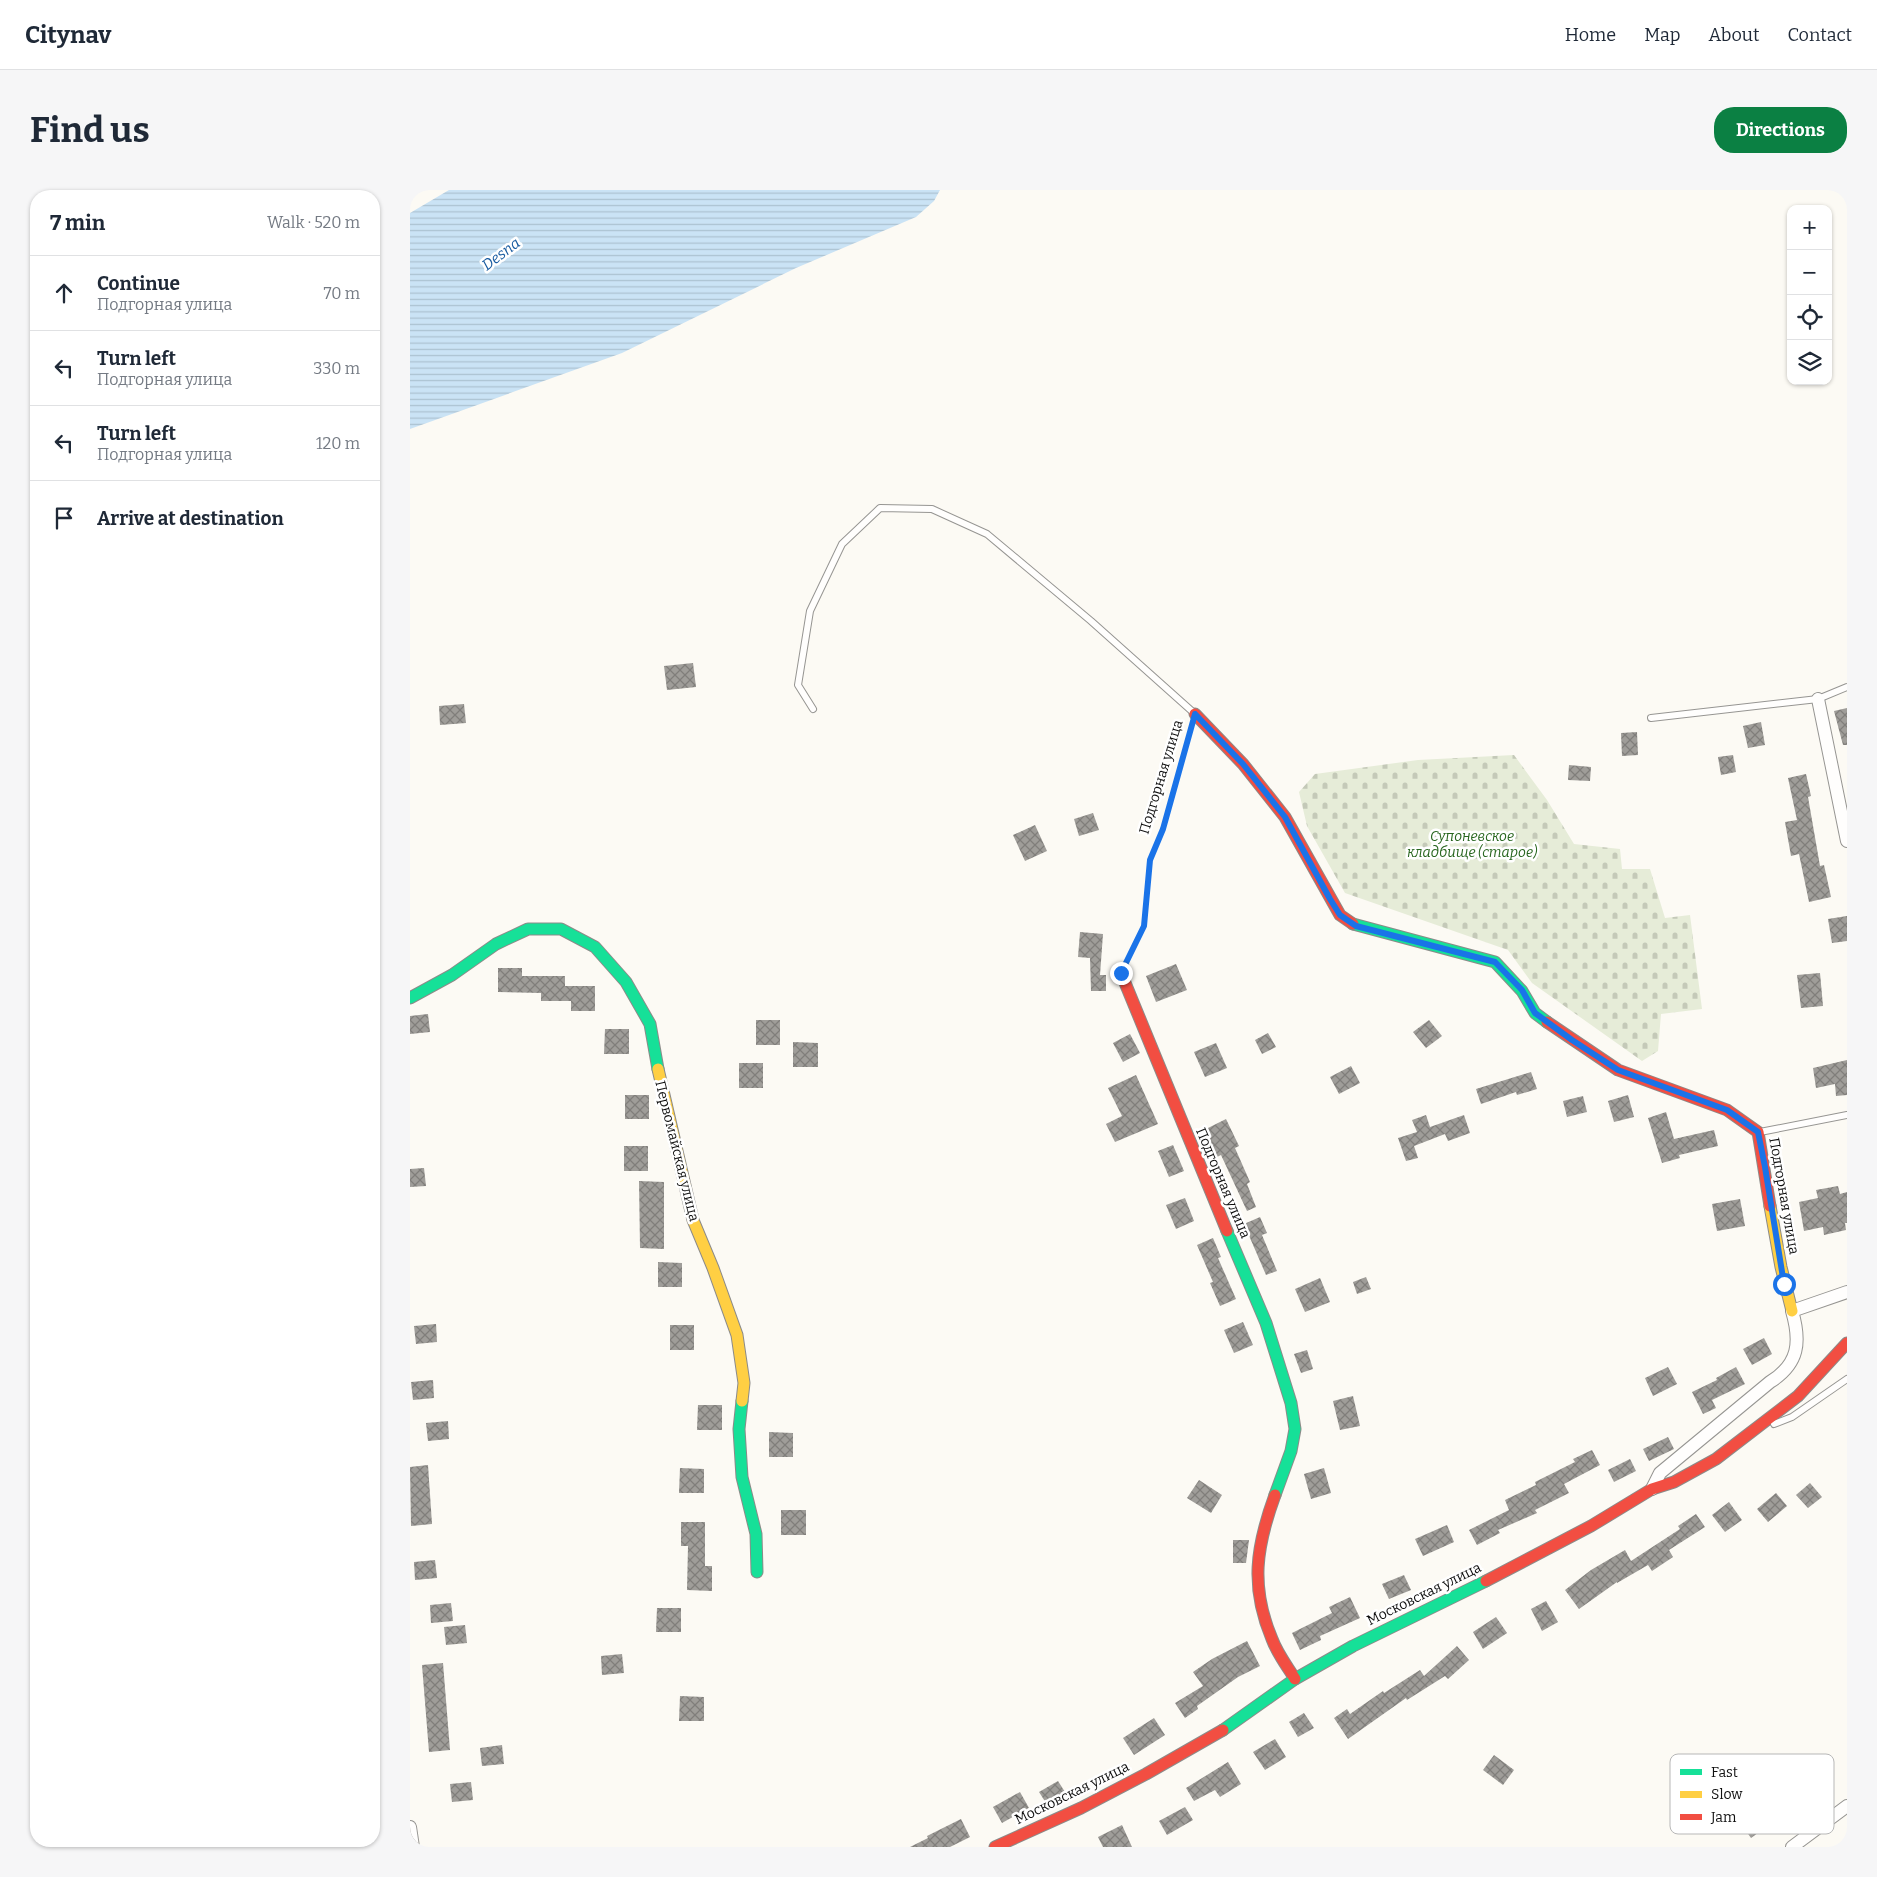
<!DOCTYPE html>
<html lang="en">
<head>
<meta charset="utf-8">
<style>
  body { margin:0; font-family:Bitter,serif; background:#f6f6f7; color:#1f2937 }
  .controls { position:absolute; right:15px; top:15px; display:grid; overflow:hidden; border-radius:10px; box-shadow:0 1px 4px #0004 }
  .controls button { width:45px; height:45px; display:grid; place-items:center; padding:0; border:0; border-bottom:1px solid #e0e1e3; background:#fff; color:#1f2937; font:25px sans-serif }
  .stop { position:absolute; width:15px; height:15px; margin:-11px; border:4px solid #1a73e8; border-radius:50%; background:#fff }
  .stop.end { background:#1a73e8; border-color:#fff; box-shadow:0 1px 5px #0008 }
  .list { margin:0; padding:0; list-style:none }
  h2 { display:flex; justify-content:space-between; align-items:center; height:65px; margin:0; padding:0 20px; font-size:21px }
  h2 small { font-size:16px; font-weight:400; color:#747a83 }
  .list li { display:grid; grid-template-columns:32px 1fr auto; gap:15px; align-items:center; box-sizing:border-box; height:75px; padding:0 20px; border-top:1px solid #e0e1e3 }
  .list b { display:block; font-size:19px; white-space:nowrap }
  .list p { margin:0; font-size:16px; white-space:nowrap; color:#747a83 }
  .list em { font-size:16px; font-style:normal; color:#747a83 }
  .icon { flex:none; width:28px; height:28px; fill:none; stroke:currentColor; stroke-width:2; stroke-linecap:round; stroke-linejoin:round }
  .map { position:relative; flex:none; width:1437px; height:1657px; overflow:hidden; border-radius:20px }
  header { display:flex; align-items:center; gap:30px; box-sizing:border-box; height:70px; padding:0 25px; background:#fff; border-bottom:1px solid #e0e1e3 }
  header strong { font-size:24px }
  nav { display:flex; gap:28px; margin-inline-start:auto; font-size:18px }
  .intro { display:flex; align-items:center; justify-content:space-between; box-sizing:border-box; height:120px; padding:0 30px }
  h1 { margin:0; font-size:35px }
  .button { padding:12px 22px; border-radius:20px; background:#0b8043; color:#fff; font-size:18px; font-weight:700 }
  main { display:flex; gap:30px; padding:0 30px }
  aside { flex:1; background:#fff; border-radius:20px; box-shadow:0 1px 4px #0004 }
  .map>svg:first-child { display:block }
  .cemetery { fill:url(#cemetery-stones) }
  .water { fill:url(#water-rules) }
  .building { fill:url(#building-cross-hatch) }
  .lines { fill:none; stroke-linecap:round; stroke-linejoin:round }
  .lane-casing { stroke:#969592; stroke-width:8 }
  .street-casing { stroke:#969592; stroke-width:14 }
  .fast-casing { stroke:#8c8b89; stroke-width:13 }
  .slow-casing { stroke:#8c8b89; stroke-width:13 }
  .jam-casing { stroke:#8c8b89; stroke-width:13 }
  .path { stroke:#b9b9b8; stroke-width:2.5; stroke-dasharray:5 2.5; stroke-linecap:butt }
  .lane { stroke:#fffefd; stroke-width:6 }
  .street { stroke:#fffefd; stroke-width:12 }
  .fast { stroke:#16e098; stroke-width:11 }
  .slow { stroke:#ffcf43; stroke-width:11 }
  .jam { stroke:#f24e42; stroke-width:11 }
  .route { stroke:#1a73e8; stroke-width:6 }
  .labels { text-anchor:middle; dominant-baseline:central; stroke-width:5; stroke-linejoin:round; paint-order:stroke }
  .street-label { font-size:14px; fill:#0f0f0f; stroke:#fff }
  .park-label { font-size:14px; font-style:italic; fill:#28661f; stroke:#fff }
  .water-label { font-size:15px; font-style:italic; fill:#185ba0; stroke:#fff }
  .key { fill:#fff; stroke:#b7b7b7; stroke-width:1 }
  .key-label { font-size:14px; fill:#0f0f0f }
</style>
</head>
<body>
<header>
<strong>Citynav</strong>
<nav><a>Home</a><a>Map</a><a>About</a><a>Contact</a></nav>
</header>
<div class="intro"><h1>Find us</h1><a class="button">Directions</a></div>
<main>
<aside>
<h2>7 min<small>Walk · 520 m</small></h2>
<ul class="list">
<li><svg class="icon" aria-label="ahead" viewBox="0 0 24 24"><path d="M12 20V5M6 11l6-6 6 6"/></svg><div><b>Continue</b><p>Подгорная улица</p></div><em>70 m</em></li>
<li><svg class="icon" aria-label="left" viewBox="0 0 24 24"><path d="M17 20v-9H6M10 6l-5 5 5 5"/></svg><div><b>Turn left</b><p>Подгорная улица</p></div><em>330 m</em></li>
<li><svg class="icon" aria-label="left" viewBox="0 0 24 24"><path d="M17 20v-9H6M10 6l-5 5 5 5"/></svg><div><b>Turn left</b><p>Подгорная улица</p></div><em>120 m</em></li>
<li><svg class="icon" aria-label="arrive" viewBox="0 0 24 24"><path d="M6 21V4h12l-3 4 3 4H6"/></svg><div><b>Arrive at destination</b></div></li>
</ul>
</aside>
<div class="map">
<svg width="1437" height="1657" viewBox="0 0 1437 1657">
  <defs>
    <pattern id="cemetery-stones" width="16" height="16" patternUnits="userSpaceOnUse" patternTransform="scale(1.25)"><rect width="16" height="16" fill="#e6ecd8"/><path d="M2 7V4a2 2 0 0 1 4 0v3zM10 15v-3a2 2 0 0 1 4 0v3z" fill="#c4c9b8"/></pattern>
    <pattern id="water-rules" width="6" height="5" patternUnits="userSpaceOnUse" patternTransform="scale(1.25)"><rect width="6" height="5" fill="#cae3f5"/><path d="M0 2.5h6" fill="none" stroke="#acc2d1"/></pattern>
    <pattern id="building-cross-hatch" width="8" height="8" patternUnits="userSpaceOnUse" patternTransform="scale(1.25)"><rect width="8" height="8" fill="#9f9d99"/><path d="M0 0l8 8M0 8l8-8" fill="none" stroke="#807e7b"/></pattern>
  </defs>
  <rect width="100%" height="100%" fill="#fcfaf4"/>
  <path class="cemetery" d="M1104,565L1137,610L1164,654L1210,659L1212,679H1240L1255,728L1280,725L1292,819L1251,824L1248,861L1232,871L1122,793L1098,760L935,703L897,636L889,602L905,584L1008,570Z"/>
  <path class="water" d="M39,0H530L524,11L506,27L386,78L212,163L0,239V23Z"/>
  <g class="building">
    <path d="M283,473L286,497L257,500L254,476Z"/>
    <path d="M54,514L56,533L30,535L29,516Z"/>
    <path d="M1437,518V555H1433L1424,521Z"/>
    <path d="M1351,532L1355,555L1338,558L1333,536Z"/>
    <path d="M1227,542L1228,565L1212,566L1211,543Z"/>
    <path d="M1323,565L1326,582L1311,585L1308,567Z"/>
    <path d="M1159,575L1181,577L1180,591L1158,590Z"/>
    <path d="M1396,584L1401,606L1398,607L1410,676L1414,675L1421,707L1399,712L1389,664L1381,666L1375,632L1387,630L1378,588Z"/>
    <path d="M683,623L689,640L669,646L664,629Z"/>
    <path d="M625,635L637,661L615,671L603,645Z"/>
    <path d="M1437,726V751L1422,753L1418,729Z"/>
    <path d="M670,742L693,744L690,785H696V801H681L680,768L668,767Z"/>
    <path d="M766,774L777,800L746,812L736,786Z"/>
    <path d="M88,778H112V786H155V796H185V821H161V811H131V803L88,802Z"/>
    <path d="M1410,783L1413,816L1391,818L1387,785Z"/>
    <path d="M18,824L20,842L0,844V826Z"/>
    <rect x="346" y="830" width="24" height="25"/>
    <path d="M1019,830L1032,846L1016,858L1003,842Z"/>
    <path d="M195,839H219V864H194Z"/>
    <path d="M858,843L866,857L852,864L845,850Z"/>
    <path d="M720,844L730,863L713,872L703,853Z"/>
    <path d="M383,852L408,853V877H383Z"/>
    <path d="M806,853L817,878L795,887L784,862Z"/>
    <path d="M1437,870V905L1426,906L1425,894L1406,898L1403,878Z"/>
    <rect x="329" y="873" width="24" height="25"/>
    <path d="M941,876L950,893L929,904L920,887Z"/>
    <path d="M1121,882L1127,899L1107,905L1106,902L1071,914L1066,899Z"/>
    <path d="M726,885L748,934L705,952L696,934L712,926L698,898Z"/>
    <rect x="215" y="905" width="24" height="24"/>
    <path d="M1218,905L1224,927L1204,932L1198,911Z"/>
    <path d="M1173,906L1177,922L1157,927L1153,911Z"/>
    <path d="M1256,922L1264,949L1304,940L1308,956L1269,965L1270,968L1252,973L1238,928Z"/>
    <path d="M1016,925L1020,937L1054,925L1060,943L1038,951L1035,944L1004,956L1008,968L996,971L988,948L1007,942L1002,930Z"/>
    <path d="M816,929L829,956L825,958L840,992L837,994L846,1017L837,1021L811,965L807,967L794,940Z"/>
    <path d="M763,955L774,981L759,987L748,961Z"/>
    <rect x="214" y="956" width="24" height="25"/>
    <path d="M14,978L16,996L0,997V979Z"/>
    <path d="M229,991L254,992V1059L230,1058Z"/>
    <path d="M1428,996L1430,1004L1437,1002V1033H1435L1436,1040L1414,1045L1413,1037L1394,1041L1389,1012L1408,1008L1406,1000Z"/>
    <path d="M775,1008L784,1031L766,1039L756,1015Z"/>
    <path d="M1330,1009L1335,1036L1307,1041L1302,1014Z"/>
    <path d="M850,1027L857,1043L852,1045L867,1081L856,1085L834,1034Z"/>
    <path d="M803,1048L811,1067L808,1068L826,1109L810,1116L800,1093L803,1092L787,1055Z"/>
    <path d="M248,1072L272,1073V1097H248Z"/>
    <path d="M956,1087L961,1099L947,1104L943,1092Z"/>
    <path d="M910,1088L920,1112L895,1122L885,1099Z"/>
    <path d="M833,1132L843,1155L824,1163L814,1140Z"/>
    <path d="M26,1134L27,1152L6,1154L4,1136Z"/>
    <rect x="260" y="1135" width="24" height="25"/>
    <path d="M1354,1148L1362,1164L1342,1175L1333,1159Z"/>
    <path d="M897,1160L903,1179L891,1183L884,1164Z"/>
    <path d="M1258,1177L1267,1194L1243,1206L1235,1188Z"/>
    <path d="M1326,1177L1335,1194L1302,1210L1306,1218L1293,1224L1282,1202L1307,1190L1306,1188Z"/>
    <path d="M23,1190L24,1208L3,1210L1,1192Z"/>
    <path d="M943,1206L950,1236L930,1240L923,1211Z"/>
    <path d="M288,1215H312V1240H287Z"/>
    <path d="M38,1231L39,1249L18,1251L16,1233Z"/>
    <path d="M359,1242L383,1243V1267H359Z"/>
    <path d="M1258,1247L1264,1259L1239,1271L1233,1259Z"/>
    <path d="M1182,1260L1190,1275L1154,1294L1159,1303L1125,1320L1127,1323L1088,1340L1090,1343L1067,1355L1059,1340L1099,1320L1095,1310L1126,1295L1125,1292L1165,1272L1163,1269Z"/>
    <path d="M1220,1269L1226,1281L1204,1292L1198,1280Z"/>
    <path d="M18,1275L22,1334L1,1336L0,1277Z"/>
    <path d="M270,1278L294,1279V1303H269Z"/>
    <path d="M914,1278L921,1303L901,1309L894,1284Z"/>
    <path d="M789,1290L812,1305L801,1323L777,1308Z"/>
    <path d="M1400,1293L1412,1307L1398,1318L1386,1305Z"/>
    <path d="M1366,1303L1377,1316L1358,1332L1347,1319Z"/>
    <path d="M1319,1312L1332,1330L1315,1342L1302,1325Z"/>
    <rect x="371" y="1320" width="25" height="25"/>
    <path d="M1286,1324L1295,1337L1259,1360L1263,1367L1242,1381L1238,1375L1207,1393V1392L1169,1419L1155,1400L1181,1380L1215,1360L1221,1371L1270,1339L1268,1336Z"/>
    <path d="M271,1332H295V1376H302V1401L277,1400L278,1356H271Z"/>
    <path d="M1037,1335L1044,1352L1013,1366L1005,1349Z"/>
    <path d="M823,1350H839L836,1373H823Z"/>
    <path d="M25,1370L27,1388L5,1390L4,1372Z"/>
    <path d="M994,1385L1001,1400L979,1409L972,1394Z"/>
    <path d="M940,1407L950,1428L910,1446L911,1450L890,1460L882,1443L922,1423L919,1417Z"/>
    <path d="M1136,1411L1148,1432L1132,1441L1121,1419Z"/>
    <path d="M41,1413L43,1431L21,1433L20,1415Z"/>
    <path d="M247,1418H271V1442H246Z"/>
    <path d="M1086,1427L1097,1443L1073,1459L1063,1442Z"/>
    <path d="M55,1435L57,1453L36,1455L34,1437Z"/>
    <path d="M837,1451L850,1476L828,1487L787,1516L788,1519L775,1528L765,1513L793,1496L783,1482L802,1469Z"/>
    <path d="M1047,1456L1059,1470L1038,1489L1035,1486L997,1510L996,1508L938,1549L924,1528L937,1519L940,1524L973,1501L974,1503L1010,1480L1014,1486Z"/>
    <path d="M212,1464L214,1483L192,1485L191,1466Z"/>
    <path d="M33,1473L40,1560L19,1562L12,1475Z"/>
    <path d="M270,1506L294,1507V1531H269Z"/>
    <path d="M894,1523L904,1538L888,1547L879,1532Z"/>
    <path d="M744,1528L755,1545L724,1565L713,1548Z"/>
    <path d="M865,1549L876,1567L855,1580L843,1562Z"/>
    <path d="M92,1555L94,1574L72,1576L70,1558Z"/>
    <path d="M1084,1565L1104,1580L1093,1595L1073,1580Z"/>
    <path d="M818,1572L831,1594L810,1607L805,1600L784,1611L776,1598Z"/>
    <path d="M648,1591L655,1602L636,1613L629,1602Z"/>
    <path d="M1389,1591L1400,1605L1341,1648L1331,1634Z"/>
    <path d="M61,1592L63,1610L42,1612L40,1594Z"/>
    <path d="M610,1602L619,1618L592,1633L583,1617Z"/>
    <path d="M775,1617L783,1630L757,1645L749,1631Z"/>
    <path d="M551,1629L560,1647L540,1657H500L518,1648L517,1646Z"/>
    <path d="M712,1635L722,1657H693L688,1647Z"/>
  </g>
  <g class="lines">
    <g class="lane-casing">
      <g id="lane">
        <path d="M403,519L388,495L400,421L432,354L470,318L522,319L577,344L681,431L784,523"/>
        <path d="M1241,528L1408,509L1437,497"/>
        <path d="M1350,942L1437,925"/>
        <path d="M1364,1234L1382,1227L1437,1189"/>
      </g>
    </g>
    <g class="street-casing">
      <g id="street">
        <path d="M1408,509L1437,651"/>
        <path d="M1242,1299L1250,1283L1360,1192C1389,1174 1391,1152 1382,1121L1437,1102"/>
        <path d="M0,1637L3,1657"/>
        <path d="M1382,1657L1437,1616"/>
      </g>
    </g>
    <g class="fast-casing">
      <g id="fast">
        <path d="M943,734L1085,772L1112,801L1125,823L1137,832"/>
        <path d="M0,808L42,785L86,754L118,739H151L185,757L216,792L240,834L248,879"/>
        <path d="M817,1041L856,1133L881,1213L885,1239L881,1261L865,1305"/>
        <path d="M332,1211L329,1239L332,1287L346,1344L347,1382"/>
        <path d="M813,1540L885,1489L943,1456L1076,1391"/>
      </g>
    </g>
    <g class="slow-casing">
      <g id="slow">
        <path d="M248,879L283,1030L303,1078L327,1145L334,1193L332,1211"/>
        <path d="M1360,1016L1371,1077L1382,1121"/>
      </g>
    </g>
    <g class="jam-casing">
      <g id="jam">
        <path d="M785,524L833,574L875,627L930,725L943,734"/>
        <path d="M711,783L817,1041"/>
        <path d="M1137,832L1208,880L1317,920L1348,942L1360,1016"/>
        <path d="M865,1305C846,1357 840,1397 862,1449C867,1463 877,1476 885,1489"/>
        <path d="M1076,1391L1181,1336L1242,1299L1264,1292L1306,1269L1388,1206L1437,1153"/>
        <path d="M585,1657L671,1618L736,1584L813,1540"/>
      </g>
    </g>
    <path class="path" d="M718,768L734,736L739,670L753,639L780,542"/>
    <use href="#lane" class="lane"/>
    <use href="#street" class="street"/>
    <use href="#fast" class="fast"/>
    <use href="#slow" class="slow"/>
    <use href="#jam" class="jam"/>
  </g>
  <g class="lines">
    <path class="route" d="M711,783L734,736L740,670L753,639L785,524L833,574L875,627L920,709L930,725L946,736L1085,772L1112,800L1125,823L1162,850L1208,880L1317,920L1348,942L1355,977L1374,1094"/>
  </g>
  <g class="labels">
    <g class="street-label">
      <text transform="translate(751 587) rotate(-73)">Подгорная улица</text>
      <text transform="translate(267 961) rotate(76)">Первомайская улица</text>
      <text transform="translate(813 993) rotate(67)">Подгорная улица</text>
      <text transform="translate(1374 1006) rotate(80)">Подгорная улица</text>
      <text transform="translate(1014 1404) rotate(-26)">Московская улица</text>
      <text transform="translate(662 1603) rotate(-26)">Московская улица</text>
    </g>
    <g class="park-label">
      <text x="1062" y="646">Супоневское<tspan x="1062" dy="16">кладбище (старое)</tspan></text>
    </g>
    <g class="water-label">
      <text transform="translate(91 64) rotate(-37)">Desna</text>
    </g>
  </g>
  <rect x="1260" y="1564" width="164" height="80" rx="8" class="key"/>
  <rect x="1270" y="1579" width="22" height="6" fill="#16e098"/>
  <rect x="1270" y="1601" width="22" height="7" fill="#ffcf43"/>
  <rect x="1270" y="1624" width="22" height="6" fill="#f24e42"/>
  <g class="key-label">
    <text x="1301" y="1587">Fast</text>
    <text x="1301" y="1609">Slow</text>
    <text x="1301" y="1632">Jam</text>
  </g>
</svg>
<div class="controls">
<button>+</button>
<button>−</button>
<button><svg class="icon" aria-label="locate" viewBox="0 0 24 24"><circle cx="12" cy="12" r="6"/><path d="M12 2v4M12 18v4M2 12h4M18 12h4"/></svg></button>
<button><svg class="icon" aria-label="layers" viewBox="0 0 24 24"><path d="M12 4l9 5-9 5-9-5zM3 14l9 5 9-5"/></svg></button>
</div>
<div class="stop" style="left:1374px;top:1094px"></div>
<div class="stop end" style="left:711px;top:783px"></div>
</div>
</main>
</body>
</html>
